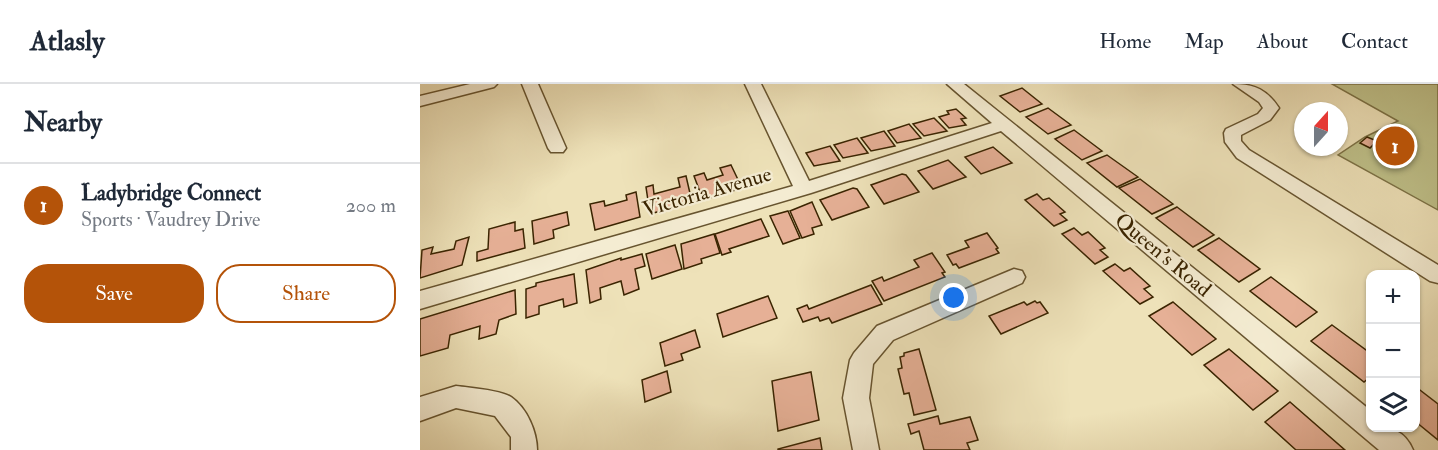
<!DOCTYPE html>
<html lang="en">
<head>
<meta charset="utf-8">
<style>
  body { margin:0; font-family:"IM FELL Double Pica",serif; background:#f2f2f3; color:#1f2937 }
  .controls { position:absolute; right:18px; bottom:18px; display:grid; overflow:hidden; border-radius:12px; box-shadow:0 2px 4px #0004 }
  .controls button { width:54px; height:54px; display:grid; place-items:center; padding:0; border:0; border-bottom:2px solid #e0e1e3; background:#fff; color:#1f2937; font:30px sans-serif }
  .compass { position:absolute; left:874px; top:18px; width:54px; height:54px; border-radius:50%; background:#fff; box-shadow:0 2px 4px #0004; rotate:21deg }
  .you { position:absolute; left:534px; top:214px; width:21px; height:21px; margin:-15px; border:4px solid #fff; border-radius:50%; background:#1a73e8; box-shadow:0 0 0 9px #1a73e833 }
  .badge { display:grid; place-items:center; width:39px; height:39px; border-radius:50%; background:#b45309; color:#fff; font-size:20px; font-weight:700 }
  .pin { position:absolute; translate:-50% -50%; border:3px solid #fff; box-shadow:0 2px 6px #0006 }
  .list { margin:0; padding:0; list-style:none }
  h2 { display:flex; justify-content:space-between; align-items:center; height:78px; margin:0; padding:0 24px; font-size:26px }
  h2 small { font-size:20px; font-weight:400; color:#747a83 }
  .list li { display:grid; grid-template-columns:39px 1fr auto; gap:18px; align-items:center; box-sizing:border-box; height:84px; padding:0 24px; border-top:2px solid #e0e1e3 }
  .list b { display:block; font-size:22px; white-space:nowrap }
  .list p { margin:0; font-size:20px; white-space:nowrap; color:#747a83 }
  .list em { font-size:20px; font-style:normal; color:#747a83 }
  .actions { display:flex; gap:12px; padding:18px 24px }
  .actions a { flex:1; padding:14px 0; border:2px solid #b45309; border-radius:24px; text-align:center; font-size:21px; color:#b45309 }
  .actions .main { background:#b45309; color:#fff }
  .icon { flex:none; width:33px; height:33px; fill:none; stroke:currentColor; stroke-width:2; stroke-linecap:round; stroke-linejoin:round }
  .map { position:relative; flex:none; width:1018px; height:366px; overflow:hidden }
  header { display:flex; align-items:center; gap:36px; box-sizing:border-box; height:84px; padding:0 30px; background:#fff; border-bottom:2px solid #e0e1e3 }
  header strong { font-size:28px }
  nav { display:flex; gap:33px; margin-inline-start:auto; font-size:21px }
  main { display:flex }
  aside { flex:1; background:#fff }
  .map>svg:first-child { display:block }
  .green { fill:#bfc18a; stroke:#7c7246; stroke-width:1.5 }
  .building { fill:#e6b096; stroke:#3a2401; stroke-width:1.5 }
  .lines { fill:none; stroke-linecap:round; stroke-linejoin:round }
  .street-casing { stroke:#67542f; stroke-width:3 }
  .street { fill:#f4ecd2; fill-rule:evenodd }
  .labels { text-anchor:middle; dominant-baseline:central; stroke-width:4.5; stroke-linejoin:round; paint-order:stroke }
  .street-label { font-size:21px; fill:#3a2401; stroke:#f4ecd2 }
</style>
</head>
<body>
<header>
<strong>Atlasly</strong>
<nav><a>Home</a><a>Map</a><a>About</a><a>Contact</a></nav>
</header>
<main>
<aside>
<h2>Nearby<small></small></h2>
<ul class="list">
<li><span class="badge">1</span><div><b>Ladybridge Connect</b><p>Sports · Vaudrey Drive</p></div><em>200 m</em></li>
</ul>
<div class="actions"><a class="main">Save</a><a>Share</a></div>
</aside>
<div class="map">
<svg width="1018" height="366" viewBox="0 0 1018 366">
  <rect width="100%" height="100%" fill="#eee2b9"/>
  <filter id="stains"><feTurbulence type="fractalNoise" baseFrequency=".00333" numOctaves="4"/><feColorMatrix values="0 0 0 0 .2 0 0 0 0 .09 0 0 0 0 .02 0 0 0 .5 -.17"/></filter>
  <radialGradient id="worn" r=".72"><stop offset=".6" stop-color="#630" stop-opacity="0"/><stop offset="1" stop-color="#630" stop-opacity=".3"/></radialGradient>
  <path class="green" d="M912,0H1018V126L918,71L945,53L978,37Z"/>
  <g class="building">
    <path d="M602,4L622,20L600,28L580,12Z"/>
    <path d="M628,24L651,41L628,50L606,33Z"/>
    <path d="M536,25L546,34L541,35L546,41L529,44L519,33L529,30L527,27Z"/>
    <path d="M514,34L527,47L504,52L493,40Z"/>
    <path d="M489,40L501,54L477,59L468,47Z"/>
    <path d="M654,46L682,67L662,76L635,55Z"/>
    <path d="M464,47L475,62L451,67L441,54Z"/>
    <path d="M947,53L957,57L950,64L940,59Z"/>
    <path d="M437,54L448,69L423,74L414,61Z"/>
    <path d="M410,62L420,77L394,82L386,69Z"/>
    <path d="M573,63L592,79L561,90L545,73Z"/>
    <path d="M687,71L718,93L697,103L667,79Z"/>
    <path d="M528,76L546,93L513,105L498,87Z"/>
    <path d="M311,81L322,104L283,116L274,92L284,89L287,96L303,91L300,84Z"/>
    <path d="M482,90L486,91L499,108L464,120L451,101Z"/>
    <path d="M266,92L272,118L230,130L226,103L233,101L234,110L260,103L258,94Z"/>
    <path d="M720,95L753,120L732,130L699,104Z"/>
    <path d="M433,104L437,105L449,123L412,136L400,116Z"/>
    <path d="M216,108L220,133L175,146L170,120L184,117L185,122L207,116L206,111Z"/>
    <path d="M617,110L623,116L629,114L645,128L640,130L647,136L634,142L605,116Z"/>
    <path d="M392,118L402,141L392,144L394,150L382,154L370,127Z"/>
    <path d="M757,123L794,151L773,163L736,134Z"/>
    <path d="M368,127L380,154L363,160L350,132Z"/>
    <path d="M147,128L149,141L133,146L134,154L114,160L112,137Z"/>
    <path d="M341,135L349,152L309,165L311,168L302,171L295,150Z"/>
    <path d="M95,138V147L103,145L105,164L57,177V168L68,165L69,145Z"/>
    <path d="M654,144L662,151L668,148L685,164L680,166L688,173L675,180L642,150Z"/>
    <path d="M567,149L578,164L576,165L579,169L539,184L536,180L533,181L527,171L549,163L545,157Z"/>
    <path d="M294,150L300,169L281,175L282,179L264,185L261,160Z"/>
    <path d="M49,153L42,181L0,194L2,166L13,163L11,170L34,165L36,157Z"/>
    <path d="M799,154L840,185L819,198L778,166Z"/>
    <path d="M255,161L262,185L232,195L226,170Z"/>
    <path d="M512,169L525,188L522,189L525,193L464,217L452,197L462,193L464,197L499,183L494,176Z"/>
    <path d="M222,170L225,182L215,185L219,205L204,211L201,197L180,204L181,215L170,219L166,186L201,174V176Z"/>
    <path d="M695,180L704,187L710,184L730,202L724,205L733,213L720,220L683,187Z"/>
    <path d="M154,190L157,219L144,223L143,215L119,222V230L106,234V205L116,202V199Z"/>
    <path d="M851,193L897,228L876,243L830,207Z"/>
    <path d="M451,201L462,220L412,239L409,234L400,237L398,233L383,238L377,225L387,221L389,225Z"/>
    <path d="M95,206L96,230L79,236L76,250L59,255L60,242L30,251L28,264L0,272V235Z"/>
    <path d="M348,212L357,234L303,253L297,230Z"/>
    <path d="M615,217L617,219L620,218L628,229L581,250L569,232L604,218L607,221Z"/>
    <path d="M753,218L796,255L772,271L729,232Z"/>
    <path d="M912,241L950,269V293L944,298L891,257Z"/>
    <path d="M275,246L280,263L261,270L263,276L245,282L240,259Z"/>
    <path d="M499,265L516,326L494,331L489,309L484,310L478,285L482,284L480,273L484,272V269Z"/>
    <path d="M809,265L858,307L833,326L784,281Z"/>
    <path d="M247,287L251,308L225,318L222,296Z"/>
    <path d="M391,288L399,336L358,347L352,297Z"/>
    <path d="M996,303L1018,320V356L996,338Z"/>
    <path d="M870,318L925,366H876L845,338Z"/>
    <path d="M518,332L520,340L550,333L558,356L547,359L550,366H504L499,347L491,350L488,340Z"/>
    <path d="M400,354L402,366H358V365Z"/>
  </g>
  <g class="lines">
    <g class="street-casing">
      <g id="street">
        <path d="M50,0H77L74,3L0,22V12Z"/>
        <path d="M102,0H118L146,64L143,68H131L128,64Z"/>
        <path d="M325,0H341L389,97L572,39L527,0H544L950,326V344C971,344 984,345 993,366H959L581,47L391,109L0,225V207L373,102Z"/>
        <path d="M813,0C835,0 847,6 859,24L850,36L821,51V57L829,66L1018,181V199L1010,197L817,74L805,58L804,49L806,45L838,30L843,24L839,18Z"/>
        <path d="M594,185L602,187L605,193L602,199L473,256L453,280L449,314L459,366H433L423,314L430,276L434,269L457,242Z"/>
        <path d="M36,302C50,304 80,306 91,313C107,324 117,348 117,366H91V353L75,332L36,324L0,337V313Z"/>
      </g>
    </g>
    <use href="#street" class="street"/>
  </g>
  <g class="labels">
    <g class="street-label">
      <text transform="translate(287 108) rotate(-16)">Victoria Avenue</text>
      <text transform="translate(743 171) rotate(40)">Queen's Road</text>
    </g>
  </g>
  <rect width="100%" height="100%" filter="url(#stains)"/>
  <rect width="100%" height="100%" fill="url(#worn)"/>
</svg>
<div class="controls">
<button>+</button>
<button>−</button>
<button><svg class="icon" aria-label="layers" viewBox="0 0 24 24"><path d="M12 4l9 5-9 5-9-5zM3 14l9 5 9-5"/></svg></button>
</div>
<svg class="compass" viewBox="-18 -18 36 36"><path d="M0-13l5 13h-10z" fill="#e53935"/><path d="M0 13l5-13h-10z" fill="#747a83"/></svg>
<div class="you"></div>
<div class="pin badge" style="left:975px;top:62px">1</div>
</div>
</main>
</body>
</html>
